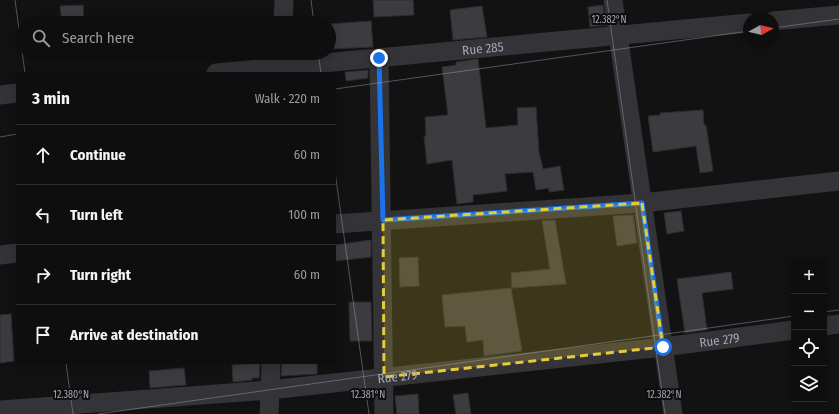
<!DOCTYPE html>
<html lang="en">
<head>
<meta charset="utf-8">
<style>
  body { margin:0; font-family:"Fira Sans Condensed",sans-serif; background:#1c1c1c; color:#f1f3f6 }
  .controls { position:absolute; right:12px; bottom:12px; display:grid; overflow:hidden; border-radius:0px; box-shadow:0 2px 10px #0003 }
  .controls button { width:36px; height:36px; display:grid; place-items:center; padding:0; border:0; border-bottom:1px solid #2e2e2e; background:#0e0e0e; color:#f1f3f6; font:20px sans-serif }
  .compass { position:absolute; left:743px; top:12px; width:36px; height:36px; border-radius:50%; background:#0e0e0e; box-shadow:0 2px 10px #0003; rotate:82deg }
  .stop { position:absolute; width:12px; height:12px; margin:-9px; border:3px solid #1a73e8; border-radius:50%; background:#fff }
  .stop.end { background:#1a73e8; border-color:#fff; box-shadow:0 1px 4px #0008 }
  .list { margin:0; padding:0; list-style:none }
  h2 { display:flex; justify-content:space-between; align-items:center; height:52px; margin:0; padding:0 16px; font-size:17px }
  h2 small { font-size:13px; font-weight:400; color:#9b9c9e }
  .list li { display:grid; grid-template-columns:26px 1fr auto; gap:12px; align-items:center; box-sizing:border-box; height:60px; padding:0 16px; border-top:1px solid #2e2e2e }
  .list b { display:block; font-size:15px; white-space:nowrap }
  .list em { font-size:13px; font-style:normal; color:#9b9c9e }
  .icon { flex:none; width:22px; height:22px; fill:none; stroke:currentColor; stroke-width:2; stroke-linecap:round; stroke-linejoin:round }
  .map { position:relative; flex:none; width:839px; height:414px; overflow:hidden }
  .search { position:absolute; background:#0e0e0e; box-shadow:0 2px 10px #0003; left:16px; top:16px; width:320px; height:44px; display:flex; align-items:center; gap:10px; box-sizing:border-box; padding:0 14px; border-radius:22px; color:#9b9c9e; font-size:15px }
  .panel { position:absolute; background:#0e0e0e; box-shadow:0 2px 10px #0003; left:16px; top:72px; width:320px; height:292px; border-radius:0px }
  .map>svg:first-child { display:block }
  .building { fill:#3c3c40; stroke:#2d2c2f }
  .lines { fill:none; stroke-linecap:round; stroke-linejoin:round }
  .minor { stroke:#333338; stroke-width:19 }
  .route { stroke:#1a73e8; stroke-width:5 }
  .marked { fill:#e5cc38; fill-opacity:0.2; stroke:#e5cc38; stroke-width:3; stroke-dasharray:8 5; stroke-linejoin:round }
  .ticks { fill:none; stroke:#a4a6b3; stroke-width:1; stroke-opacity:0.45 }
  .labels { text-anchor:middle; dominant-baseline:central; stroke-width:4; stroke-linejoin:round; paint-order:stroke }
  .street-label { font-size:13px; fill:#a4a6b3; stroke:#0d0d0e }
  .ticks-label { font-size:10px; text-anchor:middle; fill:#a4a6b3; stroke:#0d0d0e; stroke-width:4; stroke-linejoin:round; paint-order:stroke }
</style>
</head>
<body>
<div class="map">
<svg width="839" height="414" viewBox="0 0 839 414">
  <rect width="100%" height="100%" fill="#121213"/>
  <g class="building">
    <path d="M373,0H413L414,15L374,17Z"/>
    <path d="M83,5L84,23H62L60,6Z"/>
    <path d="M603,5L606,25L590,27L588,7Z"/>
    <path d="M482,6L487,37L453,40L450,10Z"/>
    <path d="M371,21L373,47L330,49L329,24Z"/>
    <path d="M478,59L486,128L518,125L517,108L536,107L539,152L543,169L560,166L564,190L549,192V188L536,190L533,172L505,174L507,191L473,195V202L457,204L452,160L427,164L424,136H426L425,117L448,115L442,67L456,65V62Z"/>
    <path d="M368,70V78L346,81L345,72Z"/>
    <path d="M703,110L704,125H706L713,171L700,173L696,146L653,152L648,116L660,115V113Z"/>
    <path d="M681,211L684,231L667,234L664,213Z"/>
    <path d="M633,215L637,243L617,246L613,216Z"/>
    <path d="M555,220L566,284L512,288L511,273L550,269L542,221Z"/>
    <path d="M371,240V257L335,261V245Z"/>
    <path d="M418,257L419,286L400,287L399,258Z"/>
    <path d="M731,272L733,289L702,293L707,330L685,333L677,279Z"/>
    <path d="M511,288L522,351L484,356L483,340L467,342L465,326L445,327L442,295Z"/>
    <path d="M349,302H371L372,341H350Z"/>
    <path d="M11,314L14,361L0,363V315Z"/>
    <path d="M260,363L259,378H252V380L233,382L232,365Z"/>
    <path d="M282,363H317V374L281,376Z"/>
    <path d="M184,368L186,385L150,388L149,371Z"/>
    <path d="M468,393L471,414H456L453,395Z"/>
    <path d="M418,394L419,414H397L395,396Z"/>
  </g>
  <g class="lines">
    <g class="minor">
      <path d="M613,0L673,414"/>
      <path d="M773,21L839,15"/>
      <path d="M283,23L284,0"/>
      <path d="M379,58L384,414"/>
      <path id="s1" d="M216,73L749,23"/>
      <path d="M0,95L17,93"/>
      <path d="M335,224L642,203L839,181"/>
      <path d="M0,255L17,253"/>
      <path d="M824,326L839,324"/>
      <path id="s2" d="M0,410L270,390L663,347L794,330"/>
      <path d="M269,414L271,363"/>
    </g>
  </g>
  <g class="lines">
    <path class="route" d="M379,58L383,220L642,203L663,347"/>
  </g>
  <path class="marked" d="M642,203L663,347L384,377L383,220Z"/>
  <path class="ticks" d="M15,0L25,73M311,0L314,23M607,0L665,414M773,28L839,19M318,53L321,73M335,89L749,31M0,137L17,134M335,172L369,414M824,312L839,310M66,363L73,414M98,414L794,316"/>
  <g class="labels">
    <g class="street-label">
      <text stroke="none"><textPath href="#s1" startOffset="268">Rue 285</textPath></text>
      <text stroke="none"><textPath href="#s2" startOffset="723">Rue 279</textPath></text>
      <text stroke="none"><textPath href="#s2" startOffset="399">Rue 279</textPath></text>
    </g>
  </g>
  <g class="ticks-label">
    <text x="609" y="23">12.382°N</text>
    <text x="71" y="398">12.380°N</text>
    <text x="368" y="398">12.381°N</text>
    <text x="664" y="398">12.382°N</text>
  </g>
</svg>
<div class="controls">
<button>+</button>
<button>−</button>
<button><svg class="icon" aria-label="locate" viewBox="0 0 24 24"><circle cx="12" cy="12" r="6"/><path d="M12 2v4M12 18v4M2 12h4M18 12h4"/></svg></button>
<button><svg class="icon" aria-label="layers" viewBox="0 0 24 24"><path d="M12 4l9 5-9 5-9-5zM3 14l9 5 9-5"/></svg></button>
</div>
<svg class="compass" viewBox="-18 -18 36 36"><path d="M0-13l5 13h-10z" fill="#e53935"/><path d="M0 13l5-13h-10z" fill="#9b9c9e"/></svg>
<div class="stop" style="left:663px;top:347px"></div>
<div class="stop end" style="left:379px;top:58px"></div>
<div class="search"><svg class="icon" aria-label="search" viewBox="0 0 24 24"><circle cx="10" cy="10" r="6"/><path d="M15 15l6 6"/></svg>Search here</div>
<section class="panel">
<h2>3 min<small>Walk · 220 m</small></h2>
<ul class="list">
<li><svg class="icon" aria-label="ahead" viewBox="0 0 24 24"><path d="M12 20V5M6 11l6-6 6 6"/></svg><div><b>Continue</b></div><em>60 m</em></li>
<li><svg class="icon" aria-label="left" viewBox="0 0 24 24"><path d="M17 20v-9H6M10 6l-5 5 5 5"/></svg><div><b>Turn left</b></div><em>100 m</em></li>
<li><svg class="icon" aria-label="right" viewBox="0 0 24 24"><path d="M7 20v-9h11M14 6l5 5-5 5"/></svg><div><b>Turn right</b></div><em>60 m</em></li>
<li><svg class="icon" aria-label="arrive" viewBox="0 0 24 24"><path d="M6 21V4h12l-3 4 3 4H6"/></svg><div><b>Arrive at destination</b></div></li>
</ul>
</section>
</div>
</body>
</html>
